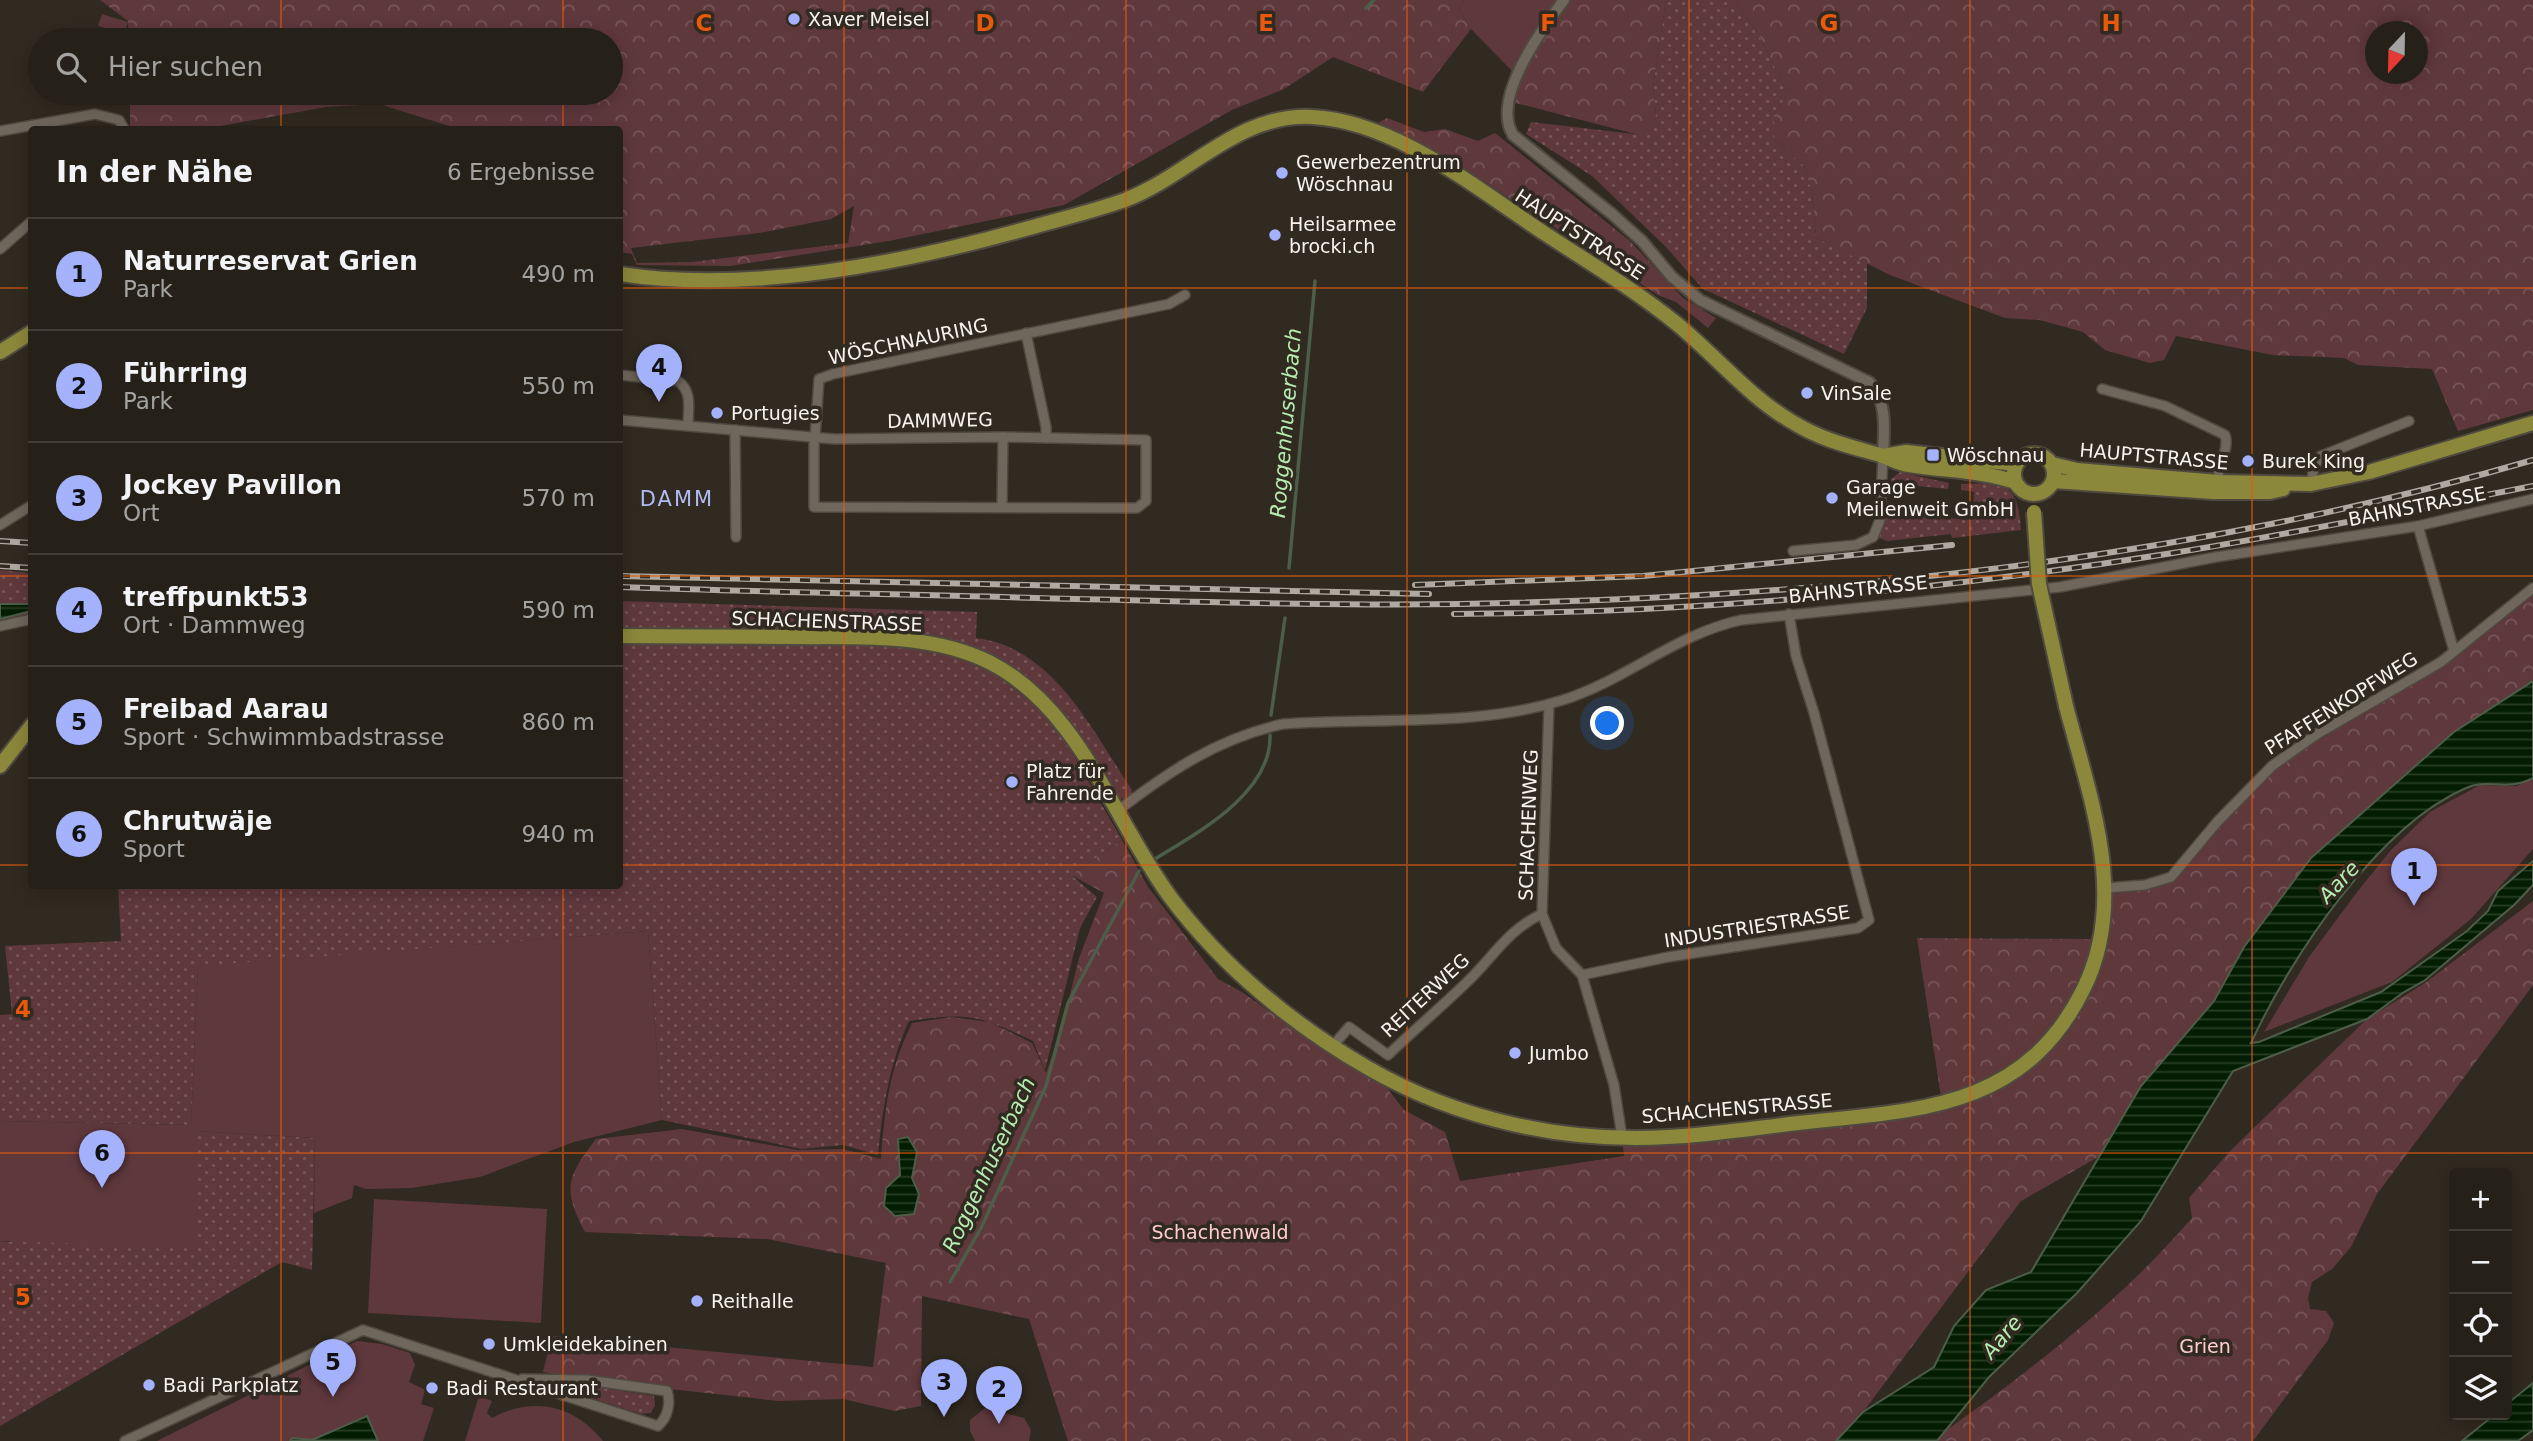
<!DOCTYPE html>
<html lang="de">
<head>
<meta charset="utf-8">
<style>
  body { margin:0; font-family:"DejaVu Sans",sans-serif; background:#312d25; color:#f1f3f6 }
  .controls { position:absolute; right:21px; bottom:21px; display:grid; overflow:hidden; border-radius:7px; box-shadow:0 4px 18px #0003 }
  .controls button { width:63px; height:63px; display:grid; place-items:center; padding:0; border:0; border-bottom:2px solid #423e37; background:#252018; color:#f1f3f6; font:35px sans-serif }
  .compass { position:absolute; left:2365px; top:21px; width:63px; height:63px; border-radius:50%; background:#252018; box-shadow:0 4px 18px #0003; rotate:202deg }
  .you { position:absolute; left:1608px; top:724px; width:24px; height:24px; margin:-18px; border:5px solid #fff; border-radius:50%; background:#1a73e8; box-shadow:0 0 0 10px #1a73e833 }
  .badge { display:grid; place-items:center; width:46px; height:46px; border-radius:50%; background:#a4b1fc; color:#111; font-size:23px; font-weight:700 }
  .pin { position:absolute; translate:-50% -58px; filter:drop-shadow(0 2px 4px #0008) }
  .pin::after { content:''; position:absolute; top:37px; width:24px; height:21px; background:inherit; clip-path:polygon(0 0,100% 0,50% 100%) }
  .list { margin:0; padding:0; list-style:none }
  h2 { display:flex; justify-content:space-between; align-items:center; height:91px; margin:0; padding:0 28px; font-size:30px }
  h2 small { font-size:23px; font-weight:400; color:#a3a3a2 }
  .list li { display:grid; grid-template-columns:46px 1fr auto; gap:21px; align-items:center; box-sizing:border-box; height:112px; padding:0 28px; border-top:2px solid #423e37 }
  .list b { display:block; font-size:26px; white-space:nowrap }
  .list p { margin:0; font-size:23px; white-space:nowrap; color:#a3a3a2 }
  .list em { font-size:23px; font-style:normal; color:#a3a3a2 }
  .icon { flex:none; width:38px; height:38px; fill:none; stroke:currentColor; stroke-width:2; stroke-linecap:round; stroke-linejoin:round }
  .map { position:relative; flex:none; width:2533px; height:1441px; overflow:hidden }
  .search { position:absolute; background:#252018; box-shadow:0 4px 18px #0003; left:28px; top:28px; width:595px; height:77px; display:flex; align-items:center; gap:18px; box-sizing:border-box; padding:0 24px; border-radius:38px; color:#a3a3a2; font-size:26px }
  .panel { position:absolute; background:#252018; box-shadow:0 4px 18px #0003; left:28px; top:126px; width:595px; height:763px; border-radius:7px }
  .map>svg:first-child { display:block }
  .grass { fill:url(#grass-dots) }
  .forest { fill:url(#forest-crowns); fill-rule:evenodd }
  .park { fill:#5f383c }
  .water { fill:url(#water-rules); stroke:#4c5d48; stroke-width:2 }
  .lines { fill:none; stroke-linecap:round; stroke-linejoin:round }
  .stream { stroke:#4c5d48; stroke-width:3.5 }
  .minor-casing { stroke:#4f493f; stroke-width:12 }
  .tertiary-casing { stroke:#4f493f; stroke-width:14 }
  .primary-casing { stroke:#4f493f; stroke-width:18 }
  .minor { stroke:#6f675b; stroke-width:9 }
  .tertiary { stroke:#6f675b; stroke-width:10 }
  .primary { stroke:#8b883b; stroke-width:14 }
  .rail-casing { stroke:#afa9a1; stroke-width:6 }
  .rail { stroke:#312a20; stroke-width:3.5; stroke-dasharray:10; stroke-linecap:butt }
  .primary-bridge-casing { stroke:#4f493f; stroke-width:18; stroke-linecap:butt }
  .primary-bridge { stroke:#8b883b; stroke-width:14 }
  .grid { fill:none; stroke:#e8590c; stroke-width:2; stroke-opacity:0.55 }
  .poi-dot { fill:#a4b1fc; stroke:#312a20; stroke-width:2.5 }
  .labels { text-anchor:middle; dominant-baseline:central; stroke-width:7; stroke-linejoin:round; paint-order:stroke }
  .poi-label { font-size:19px; fill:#f8f3ec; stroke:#312a20; text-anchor:start }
  .street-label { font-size:19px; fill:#f8f3ec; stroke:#312a20 }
  .park-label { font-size:19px; fill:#ffcdd1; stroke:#312a20 }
  .water-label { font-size:21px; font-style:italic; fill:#b6eab1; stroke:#312a20 }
  .neighbourhood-label { font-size:21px; letter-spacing:2px; fill:#b0bbf3; stroke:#312a20 }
  .grid-label { font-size:23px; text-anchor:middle; font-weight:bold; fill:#e8590c; stroke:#312a20; stroke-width:7; stroke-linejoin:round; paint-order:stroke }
</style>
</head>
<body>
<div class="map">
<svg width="2533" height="1441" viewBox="0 0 2533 1441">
  <defs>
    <pattern id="grass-dots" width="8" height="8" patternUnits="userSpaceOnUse" patternTransform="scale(1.75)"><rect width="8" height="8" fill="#5f383c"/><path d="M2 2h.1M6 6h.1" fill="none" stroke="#775558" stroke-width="1.8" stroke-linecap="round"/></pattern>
    <pattern id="forest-crowns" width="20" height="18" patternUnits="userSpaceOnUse" patternTransform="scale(1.75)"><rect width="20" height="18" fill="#5f383c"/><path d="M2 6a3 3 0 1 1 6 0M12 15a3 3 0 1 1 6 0" fill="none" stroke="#775558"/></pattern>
    <pattern id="water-rules" width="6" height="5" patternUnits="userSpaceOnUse" patternTransform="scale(1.75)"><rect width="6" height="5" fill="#021d01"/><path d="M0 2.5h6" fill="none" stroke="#283e26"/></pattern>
  </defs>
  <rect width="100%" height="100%" fill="#312a20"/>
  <g class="grass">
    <path d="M1666,0H1734L1759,35L1788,94L1774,114V139L1804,166L1812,192L1816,238L1867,263V308L1844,354L1703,289L1665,246L1592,176L1526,134L1531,122L1643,135L1656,115L1653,87Z"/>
    <path d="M1900,472L1949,483L1948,489L1898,484L1895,492L1890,488L1891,479Z"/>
    <path d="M1992,483C2018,486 2019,509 2021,530L1952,538L1951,534L1887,541L1879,538L1886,507L1896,505V514L1972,520L1974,492L1961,490V484Z"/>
    <path d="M0,570L31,573V616L0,623Z"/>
    <path d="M620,601L977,612L976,638C1054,647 1093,732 1132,790L1131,795L1125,799L1115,797C1054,692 1017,645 889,632L620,630Z"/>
    <path d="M620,644L889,645L937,650L986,667L1052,718L1122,840L1071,875L1097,897L1080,928L1045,1070L1033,1041C979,1015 968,1012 909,1021C889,1065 883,1107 878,1155L843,1145L801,1149L662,1120L648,931L198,967L191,1125L0,1121V1015L12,1014L5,946L121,941L118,886H620Z"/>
    <path d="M197,1131L315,1138L312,1270L282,1262L0,1426V1241L10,1242Z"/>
    <path d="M591,1386L654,1396L655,1405L651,1413L641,1414L564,1389Z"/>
  </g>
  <g class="forest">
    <path d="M100,0H1464L1459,9L1471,29L1423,92L1333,57L1284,89L1232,110L1064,205L889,241L730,266L637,265L632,254L620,252V130L459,129L379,104L326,107L204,129H130V93H611V40H129L128,21ZM854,206L848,243L692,262L637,263L631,248L759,233L831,219Z"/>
    <path d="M1558,0H1666L1653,87L1656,115L1643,136L1512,102V71Z"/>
    <path d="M1734,0H2533V410L2458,431L2432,369L2358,365L2344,358L2273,355L2176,336L2164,360L2150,363L2105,350L2083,332L2040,320L2005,318L1890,275L1816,238L1812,192L1804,166L1774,139V114L1788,94L1759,35ZM2376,32H2418V74H2376Z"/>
    <path d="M1387,118L1424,132L1445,129L1478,141L1495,133L1630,241L1683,298L1716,318L1708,328L1676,302L1658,295L1448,158L1378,123Z"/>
    <path d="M2533,593V681L2454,732L2375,804L2244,947L2214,1001L2141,1086L2098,1157L2021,1201L1863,1412L1836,1441H1068L1029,1319L922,1296L921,1406L895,1411L843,1399L779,1401L587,1380L543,1372L552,1336L873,1367L886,1263L767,1239L585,1232C562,1189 567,1177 596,1139L682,1129L797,1150L843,1149L881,1159C885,1107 889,1070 912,1023L951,1017L990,1022L1032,1043L1046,1073L1061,1031L1079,958L1104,893L1071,875L1122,840L1148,887L1218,979L1242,992L1318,1046L1384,1084L1404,1110L1445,1132L1460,1181L1624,1156L1622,1137L1942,1104L1917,938L2093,939L2106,888L2162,881L2272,766L2454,651L2516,609Z"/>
    <path d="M2533,901V985L2377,1194L2351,1247L2332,1269L2312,1282L2308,1298L2310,1309L2326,1311L2334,1323L2328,1340L2253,1441H1937L1944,1432C2034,1368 2119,1302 2192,1218L2189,1198L2230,1151L2367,1019L2425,983Z"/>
  </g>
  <g class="park">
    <path d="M1464,0H1558L1512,71L1471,29L1459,9Z"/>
    <path d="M102,14L128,22L124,34L98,26Z"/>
    <path d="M2533,778V849L2471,919L2392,982L2264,1032L2309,957L2357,892L2391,850L2430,812L2480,785L2517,786Z"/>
    <path d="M648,931L662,1120L574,1142L480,1177L412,1188L366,1189L354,1185L352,1198L314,1213L315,1138L197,1131L196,1248L0,1241V1121L191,1125L198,966Z"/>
    <path d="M374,1199L547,1209L541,1323L368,1313Z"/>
    <path d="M357,1341L382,1344L410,1353L415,1365L409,1382L425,1390L421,1404L434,1408L423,1441H157Z"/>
    <path d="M479,1396L492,1401L487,1413L492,1418C533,1396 574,1405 603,1441H465Z"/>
    <path d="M985,1408L1024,1418L1031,1430L1029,1441H975L970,1431V1420Z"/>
  </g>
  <g class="water">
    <path d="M0,604H31V611L0,619Z"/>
    <path d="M2533,681V778C2507,792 2487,778 2466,788C2378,826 2290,958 2251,1043L2259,1042L2381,992L2467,931L2488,911L2498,891L2533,861V885L2514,905L2424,981L2404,992L2367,1019L2233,1071L2141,1221L2077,1293L1989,1377L1937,1441H1836L1863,1412L1934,1367L1954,1326L1986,1290L2031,1272L2141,1086L2214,1001L2244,947L2311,858L2454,732Z"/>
    <path d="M908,1137L917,1152L912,1178L919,1194L914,1214L895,1216L884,1206L886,1188L900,1175L898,1139Z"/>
    <path d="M2533,1383V1430L2518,1441H2462L2494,1415H2507V1404Z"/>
    <path d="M367,1416L378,1441H290L292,1438L312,1440Z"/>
  </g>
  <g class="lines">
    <g class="stream">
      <path d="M1366,8L1374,0"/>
      <path d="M1289,568L1315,281"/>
      <path d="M1271,715L1285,618"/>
      <path d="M1155,859C1197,833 1272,793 1270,735"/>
      <path d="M950,1282L981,1228L1046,1086L1068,1003L1139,871"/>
    </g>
    <g class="minor-casing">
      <g id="minor">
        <path d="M0,131L95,114L119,120L125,130"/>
        <path d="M0,249L32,221"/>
        <path d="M1026,333L1046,427V438"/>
        <path d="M620,375L678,381C693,392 688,409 688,426"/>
        <path d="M2102,389L2165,406L2225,435C2230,449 2217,466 2218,482"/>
        <path d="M620,420C691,426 763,433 835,439L1003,437L1146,440V501L1137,508L814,507V442L815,437L819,379L833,374L1169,304L1185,295"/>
        <path d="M735,430L736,537"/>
        <path d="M2311,484L2314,467L2321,456L2409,421"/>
        <path d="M1002,505L1003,437"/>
        <path d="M0,525L32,505"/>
        <path d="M2418,526L2454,651"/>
        <path d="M1793,551L1856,545L1873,537L1880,520L1883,456"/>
        <path d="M0,626L32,619"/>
        <path d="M1549,704L1542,914L1556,948L1582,975"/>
        <path d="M1116,812C1168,772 1218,738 1283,724C1374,717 1474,728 1563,700C1626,680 1676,634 1741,620L2060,587L2216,557L2418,526L2533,499"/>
        <path d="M2106,888L2145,885L2171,877L2218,821L2272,766L2317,734L2441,662L2533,588"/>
        <path d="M1332,1047L1349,1027L1388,1055C1413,1031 1440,1008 1465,984C1491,960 1508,929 1542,914"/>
        <path d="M1622,1137L1614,1085L1582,975L1668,957L1858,928L1869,920L1814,713L1796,656L1789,614"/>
        <path d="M125,1441L363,1330L658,1426C668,1417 671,1403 667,1391L587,1380L522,1379"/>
      </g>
    </g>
    <g class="tertiary-casing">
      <path id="tertiary" d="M1564,0C1541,30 1491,99 1513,135L1612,214L1642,241L1672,277L1700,300L1869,382C1888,399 1884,432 1883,456"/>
    </g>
    <g class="primary-casing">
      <g id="primary">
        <path d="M620,274C749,294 904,263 1029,228C1061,219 1094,211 1125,200C1190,175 1238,113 1312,117C1395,121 1477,189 1544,233C1588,262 1635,290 1677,324C1716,356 1750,398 1794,423C1822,440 1849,446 1880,455C1890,458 1898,464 1909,465C1944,471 1980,470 2015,482"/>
        <path d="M0,352L32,332"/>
        <circle cx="2034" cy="474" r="20"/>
        <path d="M1883,456L1906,452L2016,464"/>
        <path d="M2052,464L2077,470L2218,482L2311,484L2369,472L2533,423"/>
        <path d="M2053,481L2213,492H2270L2283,489"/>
        <path d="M620,636C677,636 734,637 791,637C857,638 928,632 989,662C1080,708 1113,820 1171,898C1223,967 1293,1025 1368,1068C1458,1120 1565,1143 1668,1137C1712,1135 1755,1128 1798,1123C1915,1110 2023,1111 2083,990C2129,899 2090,798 2066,706"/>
        <path d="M0,766L32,725"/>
      </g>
    </g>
    <use href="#minor" class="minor"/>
    <use href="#tertiary" class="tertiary"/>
    <use href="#primary" class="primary"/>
    <g class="rail-casing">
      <g id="rail">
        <path d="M0,541L32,543"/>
        <path d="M0,566L32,568"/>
        <path d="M620,576L1429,594"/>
        <path d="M1415,585L1643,576L1952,545"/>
        <path d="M620,587C758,592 897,594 1036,598C1178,601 1319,606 1461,604C1821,598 2187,561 2533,460"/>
        <path d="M1454,614C1694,613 1935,591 2173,553C2293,534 2413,509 2533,486"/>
      </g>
    </g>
    <use href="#rail" class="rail"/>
    <g class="primary-bridge-casing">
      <path id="primary-bridge" d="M2034,512L2039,584L2066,706"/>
    </g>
    <use href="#primary-bridge" class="primary-bridge"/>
  </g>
  <path class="grid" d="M281,0V40M563,0V40M844,0V1441M1126,0V1441M1407,0V1441M1689,0V1441M1970,0V1441M2252,0V1441M281,93V130M563,93V130M0,288H32M620,288H2533M0,576H32M620,576H2533M0,865H32M620,865H2533M281,886V1441M563,886V1441M0,1153H2533"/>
  <g class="poi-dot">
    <circle cx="794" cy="19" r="7"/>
    <circle cx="1282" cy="173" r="7"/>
    <circle cx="1275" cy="235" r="7"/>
    <circle cx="1807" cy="393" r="7"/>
    <circle cx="717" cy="413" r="7"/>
    <rect x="1926" y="448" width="14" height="14" rx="3.5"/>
    <circle cx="2248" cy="461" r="7"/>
    <circle cx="1832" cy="498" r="7"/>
    <circle cx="1012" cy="782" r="7"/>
    <circle cx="1515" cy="1053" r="7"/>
    <circle cx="697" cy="1301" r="7"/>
    <circle cx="489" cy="1344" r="7"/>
    <circle cx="149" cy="1385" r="7"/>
    <circle cx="432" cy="1388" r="7"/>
  </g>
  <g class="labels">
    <g class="poi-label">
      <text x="808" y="19">Xaver Meisel</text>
      <text x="1296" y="162">Gewerbezentrum<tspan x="1296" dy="22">Wöschnau</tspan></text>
      <text x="1289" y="224">Heilsarmee<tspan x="1289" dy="22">brocki.ch</tspan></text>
      <text x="1821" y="393">VinSale</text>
      <text x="731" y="413">Portugies</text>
      <text x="1947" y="455">Wöschnau</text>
      <text x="2262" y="461">Burek King</text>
      <text x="1846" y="487">Garage<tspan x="1846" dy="22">Meilenweit GmbH</tspan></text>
      <text x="1026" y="771">Platz für<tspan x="1026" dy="22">Fahrende</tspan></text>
      <text x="1529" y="1053">Jumbo</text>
      <text x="711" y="1301">Reithalle</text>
      <text x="503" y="1344">Umkleidekabinen</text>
      <text x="163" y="1385">Badi Parkplatz</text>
      <text x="446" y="1388">Badi Restaurant</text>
    </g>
    <g class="street-label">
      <text transform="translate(1580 234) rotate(33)">HAUPTSTRASSE</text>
      <text transform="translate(908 341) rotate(-12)">WÖSCHNAURING</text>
      <text transform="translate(940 420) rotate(-1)">DAMMWEG</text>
      <text transform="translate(2154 456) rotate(5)">HAUPTSTRASSE</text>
      <text transform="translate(2417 506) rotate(-11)">BAHNSTRASSE</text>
      <text transform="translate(1858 589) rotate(-6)">BAHNSTRASSE</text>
      <text transform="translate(827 621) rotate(2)">SCHACHENSTRASSE</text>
      <text transform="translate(2341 703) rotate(-32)">PFAFFENKOPFWEG</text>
      <text transform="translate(1528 825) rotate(-88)">SCHACHENWEG</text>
      <text transform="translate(1757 926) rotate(-9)">INDUSTRIESTRASSE</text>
      <text transform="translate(1425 995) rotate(-43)">REITERWEG</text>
      <text transform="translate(1737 1108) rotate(-5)">SCHACHENSTRASSE</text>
    </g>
    <g class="park-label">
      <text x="1220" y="1232">Schachenwald</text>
      <text x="2205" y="1346">Grien</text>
    </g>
    <g class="water-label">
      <text transform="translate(1286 423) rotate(-85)">Roggenhuserbach</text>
      <text transform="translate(2339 882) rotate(-47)">Aare</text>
      <text transform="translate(989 1165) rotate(-65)">Roggenhuserbach</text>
      <text transform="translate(2002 1337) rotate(-50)">Aare</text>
    </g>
    <g class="neighbourhood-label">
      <text x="677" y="499">DAMM</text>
    </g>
  </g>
  <g class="grid-label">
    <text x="704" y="31">C</text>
    <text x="985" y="31">D</text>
    <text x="1266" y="31">E</text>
    <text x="1548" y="31">F</text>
    <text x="1829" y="31">G</text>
    <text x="2111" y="31">H</text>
    <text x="23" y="1017">4</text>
    <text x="23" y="1305">5</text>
  </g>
</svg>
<div class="controls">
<button>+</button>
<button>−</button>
<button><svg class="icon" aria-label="locate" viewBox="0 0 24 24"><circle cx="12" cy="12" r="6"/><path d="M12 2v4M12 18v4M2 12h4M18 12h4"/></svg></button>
<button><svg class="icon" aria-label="layers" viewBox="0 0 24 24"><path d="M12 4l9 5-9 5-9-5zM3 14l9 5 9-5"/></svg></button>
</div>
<svg class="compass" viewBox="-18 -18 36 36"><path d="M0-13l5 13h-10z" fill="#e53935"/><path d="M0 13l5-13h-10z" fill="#a3a3a2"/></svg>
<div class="you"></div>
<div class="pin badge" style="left:2414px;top:906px">1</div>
<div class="pin badge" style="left:999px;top:1424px">2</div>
<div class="pin badge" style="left:944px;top:1417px">3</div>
<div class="pin badge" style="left:659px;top:402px">4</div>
<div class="pin badge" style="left:333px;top:1397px">5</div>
<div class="pin badge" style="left:102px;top:1188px">6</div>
<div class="search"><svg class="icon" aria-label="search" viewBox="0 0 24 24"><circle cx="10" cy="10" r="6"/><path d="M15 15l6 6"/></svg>Hier suchen</div>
<section class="panel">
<h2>In der Nähe<small>6 Ergebnisse</small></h2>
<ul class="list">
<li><span class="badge">1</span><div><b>Naturreservat Grien</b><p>Park</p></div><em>490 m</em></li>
<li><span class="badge">2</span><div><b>Führring</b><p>Park</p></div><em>550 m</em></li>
<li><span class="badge">3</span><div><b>Jockey Pavillon</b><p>Ort</p></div><em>570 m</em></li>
<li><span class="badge">4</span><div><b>treffpunkt53</b><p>Ort · Dammweg</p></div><em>590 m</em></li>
<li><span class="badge">5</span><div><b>Freibad Aarau</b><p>Sport · Schwimmbadstrasse</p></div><em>860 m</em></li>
<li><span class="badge">6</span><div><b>Chrutwäje</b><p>Sport</p></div><em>940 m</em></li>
</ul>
</section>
</div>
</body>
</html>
